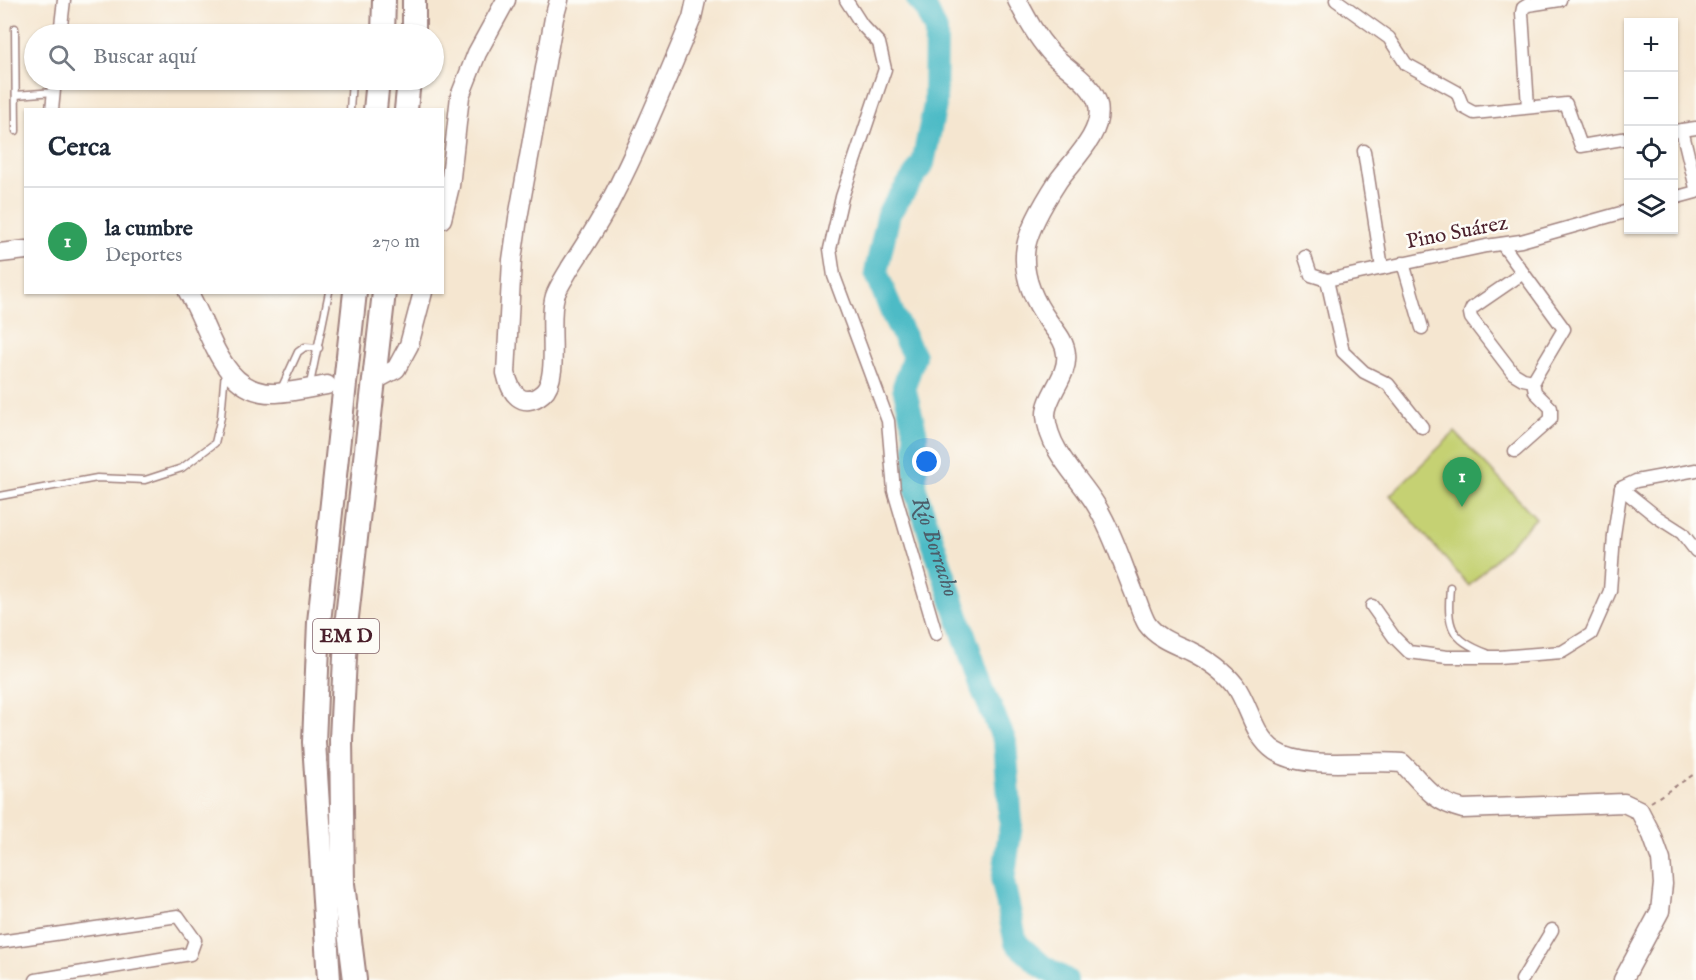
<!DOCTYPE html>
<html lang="es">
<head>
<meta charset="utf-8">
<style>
  body { margin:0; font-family:"IM FELL English",serif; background:#f2f2f3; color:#1f2937 }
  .controls { position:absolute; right:18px; top:18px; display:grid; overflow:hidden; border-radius:0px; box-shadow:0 2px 4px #0004 }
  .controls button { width:54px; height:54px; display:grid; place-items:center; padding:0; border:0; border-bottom:2px solid #e0e1e3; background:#fff; color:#1f2937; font:30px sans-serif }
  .you { position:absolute; left:927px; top:462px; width:21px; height:21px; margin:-15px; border:4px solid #fff; border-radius:50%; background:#1a73e8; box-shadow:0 0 0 9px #1a73e833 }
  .badge { display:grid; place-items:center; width:39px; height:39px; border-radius:50%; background:#1a73e8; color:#fff; font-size:20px; font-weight:700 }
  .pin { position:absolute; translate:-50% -50px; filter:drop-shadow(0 2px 3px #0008) }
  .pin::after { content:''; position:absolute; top:32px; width:21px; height:18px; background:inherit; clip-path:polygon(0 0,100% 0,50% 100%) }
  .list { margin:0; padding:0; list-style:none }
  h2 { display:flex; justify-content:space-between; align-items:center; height:78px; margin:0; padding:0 24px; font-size:26px }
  h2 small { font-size:20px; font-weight:400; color:#747a83 }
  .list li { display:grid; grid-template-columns:39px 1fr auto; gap:18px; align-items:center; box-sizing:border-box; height:108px; padding:0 24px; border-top:2px solid #e0e1e3 }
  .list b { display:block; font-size:22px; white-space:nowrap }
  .list p { margin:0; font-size:20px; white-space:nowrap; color:#747a83 }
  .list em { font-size:20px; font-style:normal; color:#747a83 }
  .icon { flex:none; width:33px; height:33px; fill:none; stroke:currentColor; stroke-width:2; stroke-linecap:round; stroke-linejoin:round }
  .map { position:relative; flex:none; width:1696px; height:980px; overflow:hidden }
  .search { position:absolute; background:#fff; box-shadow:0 2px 4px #0004; left:24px; top:24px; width:420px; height:66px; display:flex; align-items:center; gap:15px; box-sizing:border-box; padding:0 21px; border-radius:33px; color:#747a83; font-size:22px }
  .panel { position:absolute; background:#fff; box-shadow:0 2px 4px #0004; left:24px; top:108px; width:420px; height:186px; border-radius:0px }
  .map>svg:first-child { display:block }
  .green { fill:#c5d173; stroke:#88784f; stroke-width:1.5 }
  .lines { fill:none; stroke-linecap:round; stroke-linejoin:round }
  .river { stroke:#4ebbc6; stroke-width:24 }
  .lane-casing { stroke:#a0827e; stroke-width:9 }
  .street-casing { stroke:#a0827e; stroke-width:15 }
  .secondary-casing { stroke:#a0827e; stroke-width:21 }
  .highway-casing { stroke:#a0827e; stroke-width:26 }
  .path { stroke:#a0827e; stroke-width:2; stroke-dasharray:4.5 4.5; stroke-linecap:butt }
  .lane { stroke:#fff; stroke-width:6 }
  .street { stroke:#fff; stroke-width:12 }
  .secondary { stroke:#fff; stroke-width:18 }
  .highway { stroke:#fff; stroke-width:22 }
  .labels { text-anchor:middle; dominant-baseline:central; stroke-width:5; stroke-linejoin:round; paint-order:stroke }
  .shield { fill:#fdfcf7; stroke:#806168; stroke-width:1.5 }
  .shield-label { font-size:20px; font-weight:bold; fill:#4a1f2b }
  .street-label { font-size:21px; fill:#4a1f2b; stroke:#fdfcf7 }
  .water-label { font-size:22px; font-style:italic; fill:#4c5d69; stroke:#fdfcf7 }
</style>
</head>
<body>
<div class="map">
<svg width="1696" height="980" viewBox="0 0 1696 980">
  <rect width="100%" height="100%" fill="#fdfcf7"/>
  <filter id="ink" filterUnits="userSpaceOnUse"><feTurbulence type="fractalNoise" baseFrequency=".0167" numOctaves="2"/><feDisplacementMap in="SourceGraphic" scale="12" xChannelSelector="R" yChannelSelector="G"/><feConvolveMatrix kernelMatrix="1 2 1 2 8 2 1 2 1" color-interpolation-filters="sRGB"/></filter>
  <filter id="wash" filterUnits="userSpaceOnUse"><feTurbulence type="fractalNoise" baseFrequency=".008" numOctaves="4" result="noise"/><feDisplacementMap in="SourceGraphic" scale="24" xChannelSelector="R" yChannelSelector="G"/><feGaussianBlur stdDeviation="1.35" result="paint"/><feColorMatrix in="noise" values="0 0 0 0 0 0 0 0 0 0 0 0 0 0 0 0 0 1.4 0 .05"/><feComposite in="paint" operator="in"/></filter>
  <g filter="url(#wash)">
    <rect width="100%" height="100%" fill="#f5e6d0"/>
    <path class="green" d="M1455,432L1536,518L1469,586L1390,495Z"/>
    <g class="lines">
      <path class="river" id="s1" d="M918,0L925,7L936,31L935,105L923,163L889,213L876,272L893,315L914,356L904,387L916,435L915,489L982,688L1005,742L1011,824L1003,882L1016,943L1042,966L1066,980"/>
    </g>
  </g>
  <g filter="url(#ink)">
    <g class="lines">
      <g class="lane-casing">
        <g id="lane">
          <path d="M15,28L16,131"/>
          <path d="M16,95L54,92"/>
          <path d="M350,110L352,80"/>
          <path d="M310,384L329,292"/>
          <path d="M281,389L298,352L305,347L319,348"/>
          <path d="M0,496L97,478L145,480L182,468L215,443L221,417L225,371"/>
          <path d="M1450,587C1447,626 1449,639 1487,653"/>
        </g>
      </g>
      <g class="street-casing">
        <g id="street">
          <path d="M846,0L862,25L879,43L885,69L842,197L830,249L834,276L888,421L894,491L936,634"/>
          <path d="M1336,0L1389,38L1406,64L1457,92L1463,107L1474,113L1566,104L1581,146L1628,138"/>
          <path d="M60,34L64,0"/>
          <path d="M1528,107L1522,13L1523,8L1528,5L1560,0"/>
          <path d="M52,110L55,80"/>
          <path d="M1682,130L1696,188"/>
          <path d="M1675,131L1696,128"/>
          <path d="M1364,151L1382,268"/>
          <path d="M1674,198L1696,192"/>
          <path d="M1502,244L1564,329L1533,381L1535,392L1551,408V419L1515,451"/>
          <path d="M1305,257L1311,275L1327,280L1486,246L1521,241L1628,211"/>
          <path d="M1403,263L1422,328"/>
          <path d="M1523,273L1472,308L1470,313L1471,318L1513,373L1523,379L1533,381"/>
          <path d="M1327,280L1343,352L1364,372L1388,384L1422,427"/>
          <path d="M1621,488L1657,517L1682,533L1696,551"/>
          <path d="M1372,606L1394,637L1409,652L1447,657H1499L1562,652L1591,634L1610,591L1614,535L1621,488L1636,481L1696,470"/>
          <path d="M0,942L178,916L195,940L190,954L36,980"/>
          <path d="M1522,980L1552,930"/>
        </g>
      </g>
      <g class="secondary-casing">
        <g id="secondary">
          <path d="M559,0L554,18L518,218L512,260L506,373C510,392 522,411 543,393C561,377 547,322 555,296C558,287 565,277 570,268C584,246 599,224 610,202C641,142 666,80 692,18L696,0"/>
          <path d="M1017,0C1027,19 1036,36 1050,52C1065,69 1093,82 1098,105C1104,133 1072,161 1058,181C1047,198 1030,226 1026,246C1021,274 1033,300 1049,322C1056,332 1065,341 1066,354C1069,376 1045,396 1046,416C1049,452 1079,477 1096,505C1113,533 1123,566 1135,595C1139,604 1142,616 1147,624C1158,639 1175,644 1190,651C1206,659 1224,671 1235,685C1250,706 1253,736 1275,751C1305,771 1365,759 1402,763C1424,784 1431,801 1463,809L1624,803L1639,810L1652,835L1661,860L1663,884L1660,911L1623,980"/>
          <path d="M442,219L450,186L460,96L477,53L506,0"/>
          <path d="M0,253L26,250"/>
          <path d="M188,292C211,329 221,396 276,393C293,392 310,388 327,385"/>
          <path d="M381,377L396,369L409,345L423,292"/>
        </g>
      </g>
      <g class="highway-casing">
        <g id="highway">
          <path d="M414,0V34"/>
          <path d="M383,34L384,0"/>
          <path d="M375,110L378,80"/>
          <path d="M406,110L409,80"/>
          <path d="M329,980L314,742L319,622L355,292"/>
          <path d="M355,980L343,884L341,739L347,617L384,292"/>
        </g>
      </g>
      <path class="path" d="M1651,802L1696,773"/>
      <use href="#lane" class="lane"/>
      <use href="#street" class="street"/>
      <use href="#secondary" class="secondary"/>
      <use href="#highway" class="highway"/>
    </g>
  </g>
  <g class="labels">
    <rect class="shield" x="313" y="619" width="66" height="34" rx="4.5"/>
    <g class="shield-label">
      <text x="346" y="636">EM D</text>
    </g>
    <g class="street-label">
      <text transform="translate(1457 233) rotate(-11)">Pino Suárez</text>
    </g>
    <g class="water-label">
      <text stroke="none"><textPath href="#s1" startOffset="580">Río Borracho</textPath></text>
    </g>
  </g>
</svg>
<div class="controls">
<button>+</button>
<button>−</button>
<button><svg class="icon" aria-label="locate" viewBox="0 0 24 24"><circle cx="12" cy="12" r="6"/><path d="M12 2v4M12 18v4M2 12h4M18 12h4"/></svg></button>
<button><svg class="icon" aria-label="layers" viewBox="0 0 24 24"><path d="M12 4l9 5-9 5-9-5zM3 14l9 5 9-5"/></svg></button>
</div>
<div class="you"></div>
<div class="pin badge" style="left:1462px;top:507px;background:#2e9e5b">1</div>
<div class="search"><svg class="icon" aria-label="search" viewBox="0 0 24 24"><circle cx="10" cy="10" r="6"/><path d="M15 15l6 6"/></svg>Buscar aquí</div>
<section class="panel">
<h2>Cerca<small></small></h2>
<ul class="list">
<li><span class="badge" style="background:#2e9e5b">1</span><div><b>la cumbre</b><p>Deportes</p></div><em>270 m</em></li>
</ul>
</section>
</div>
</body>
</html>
